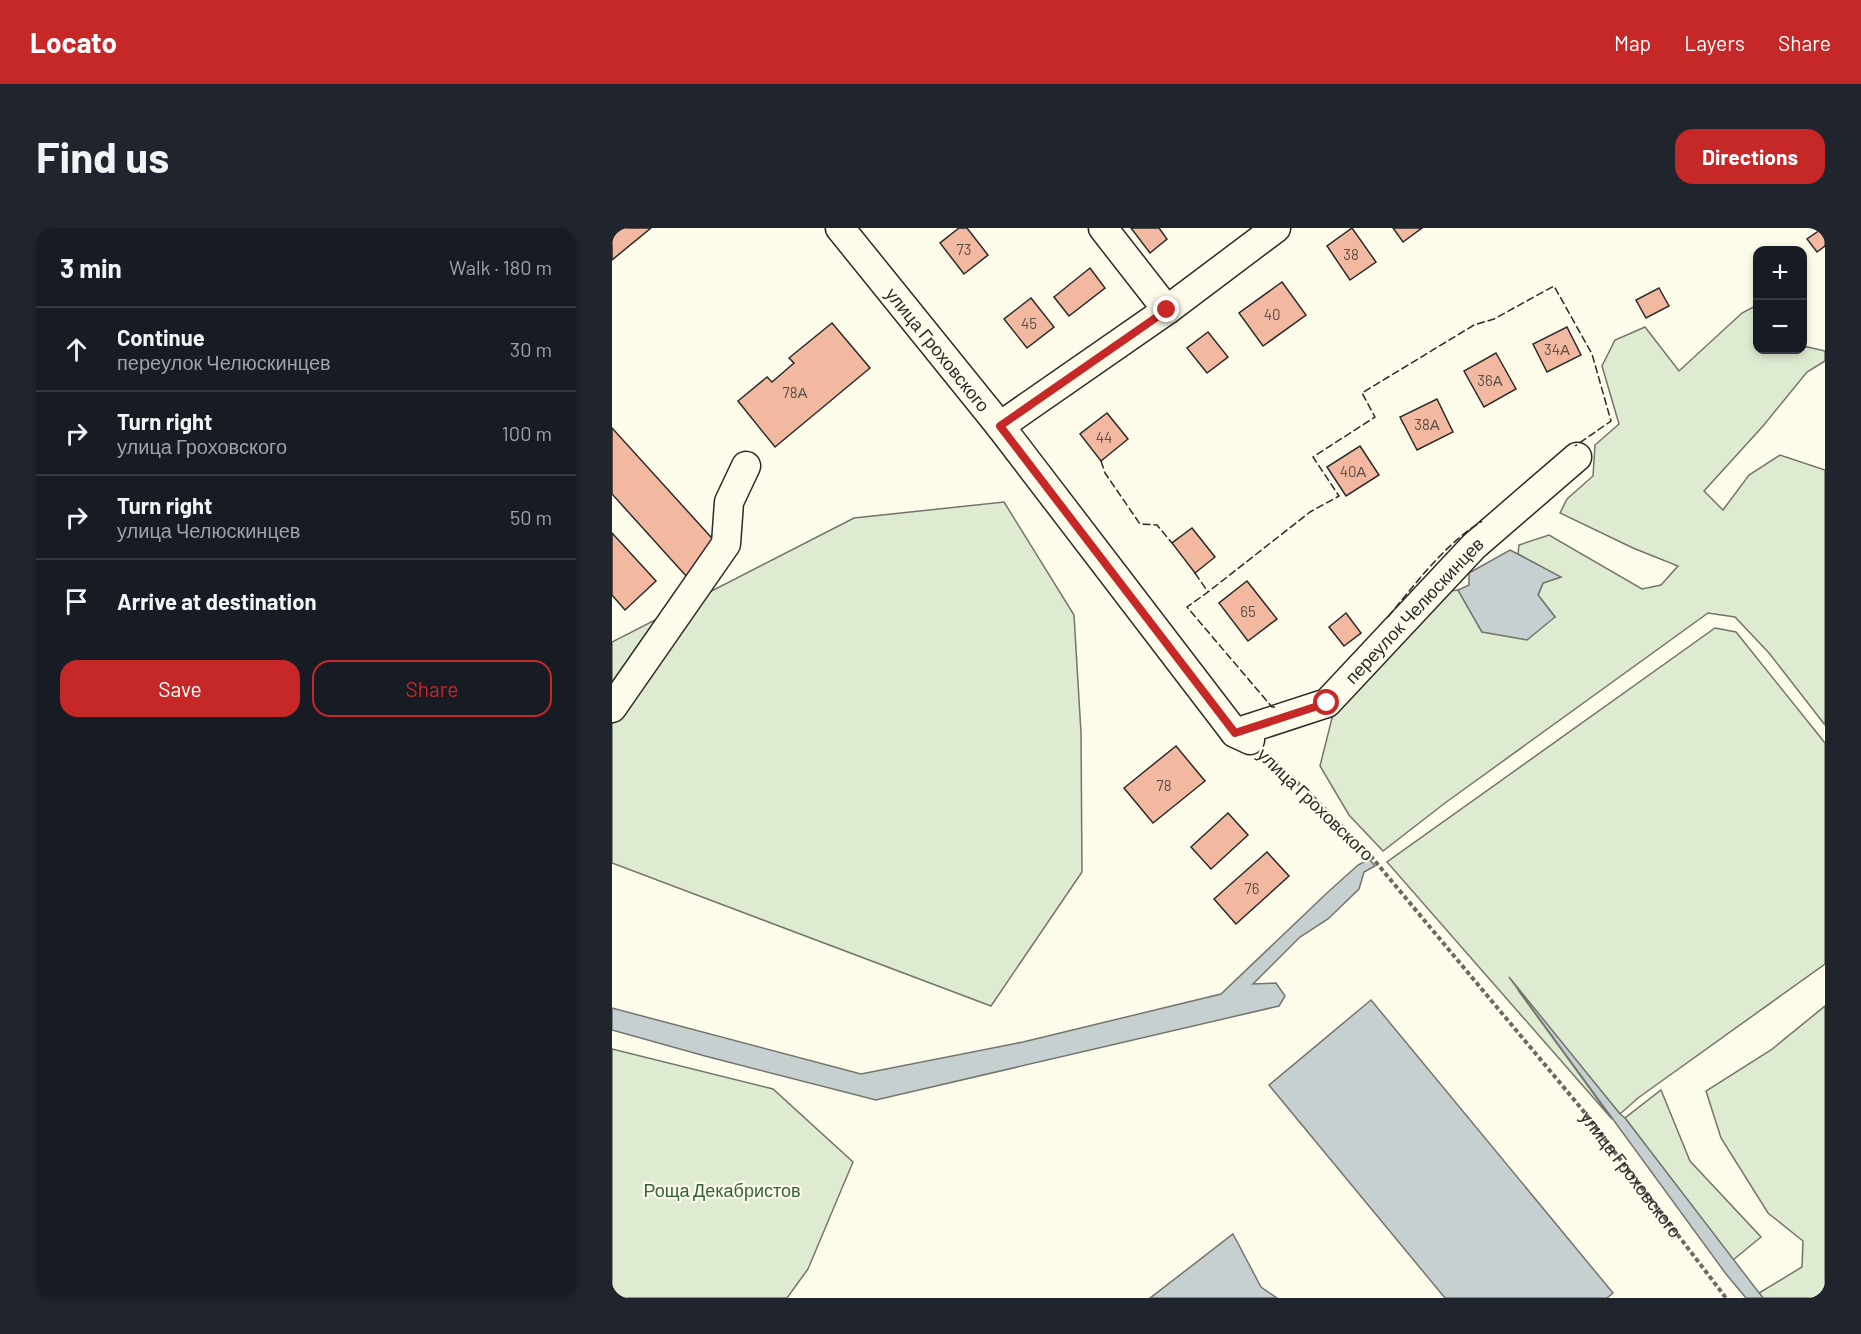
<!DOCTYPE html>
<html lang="en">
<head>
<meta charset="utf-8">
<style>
  body { margin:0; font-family:Barlow,sans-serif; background:#20242c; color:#f1f3f6 }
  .controls { position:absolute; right:18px; top:18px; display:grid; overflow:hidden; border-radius:12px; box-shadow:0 3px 9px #0003 }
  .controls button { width:54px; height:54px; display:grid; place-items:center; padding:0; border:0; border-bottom:2px solid #363941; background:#171b24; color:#f1f3f6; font:30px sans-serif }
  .stop { position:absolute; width:18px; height:18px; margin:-14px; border:4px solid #c62828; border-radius:50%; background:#fff }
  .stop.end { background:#c62828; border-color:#fff; box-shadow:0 2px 6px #0008 }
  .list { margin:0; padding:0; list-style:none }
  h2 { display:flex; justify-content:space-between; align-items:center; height:78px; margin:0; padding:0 24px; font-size:26px }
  h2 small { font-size:20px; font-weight:400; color:#9ea1a6 }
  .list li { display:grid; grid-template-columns:39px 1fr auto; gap:18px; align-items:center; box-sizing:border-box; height:84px; padding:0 24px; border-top:2px solid #363941 }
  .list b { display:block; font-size:22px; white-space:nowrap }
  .list p { margin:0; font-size:20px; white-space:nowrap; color:#9ea1a6 }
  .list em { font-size:20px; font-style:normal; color:#9ea1a6 }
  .actions { display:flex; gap:12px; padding:18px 24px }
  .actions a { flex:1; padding:14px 0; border:2px solid #c62828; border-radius:18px; text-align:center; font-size:21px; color:#c62828 }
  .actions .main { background:#c62828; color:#fff }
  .icon { flex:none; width:33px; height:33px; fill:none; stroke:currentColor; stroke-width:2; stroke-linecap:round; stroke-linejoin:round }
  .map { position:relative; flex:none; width:1213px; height:1070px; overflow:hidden; border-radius:18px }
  header { display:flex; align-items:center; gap:36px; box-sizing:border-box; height:84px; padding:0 30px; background:#c62828; color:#fff }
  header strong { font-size:28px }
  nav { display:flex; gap:33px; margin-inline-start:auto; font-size:21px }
  .intro { display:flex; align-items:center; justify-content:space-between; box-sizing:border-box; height:144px; padding:0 36px }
  h1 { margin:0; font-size:42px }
  .button { padding:15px 27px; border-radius:18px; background:#c62828; color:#fff; font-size:21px; font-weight:700 }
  main { display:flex; gap:36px; padding:0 36px }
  aside { flex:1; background:#171b24; border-radius:18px; box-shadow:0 3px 9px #0003 }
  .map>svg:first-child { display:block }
  .green { fill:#deebd1; stroke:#74746e; stroke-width:1.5 }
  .water { fill:#c7d0d0; stroke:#74746e; stroke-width:1.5 }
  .building { fill:#f2b8a0; stroke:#2b2b2b; stroke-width:1.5 }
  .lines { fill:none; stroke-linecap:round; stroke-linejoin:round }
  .minor-casing { stroke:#2b2b2b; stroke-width:31 }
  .path { stroke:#6a6964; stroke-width:4; stroke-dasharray:4.5 3; stroke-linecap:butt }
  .minor { stroke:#fdfbea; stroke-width:28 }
  .fence { stroke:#2b2b2b; stroke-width:1.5; stroke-dasharray:8 3; stroke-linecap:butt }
  .route { stroke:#c62828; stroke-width:8 }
  .labels { text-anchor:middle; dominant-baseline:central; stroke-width:4.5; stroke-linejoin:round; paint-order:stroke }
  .number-label { font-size:15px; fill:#5d4e48 }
  .street-label { font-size:18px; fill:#2b2b2b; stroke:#fdfbea }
  .park-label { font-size:18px; fill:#34623c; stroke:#fdfbea }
</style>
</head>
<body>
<header>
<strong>Locato</strong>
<nav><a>Map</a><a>Layers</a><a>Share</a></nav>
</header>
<div class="intro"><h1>Find us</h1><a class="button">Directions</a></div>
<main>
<aside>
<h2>3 min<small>Walk · 180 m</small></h2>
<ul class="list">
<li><svg class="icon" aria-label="ahead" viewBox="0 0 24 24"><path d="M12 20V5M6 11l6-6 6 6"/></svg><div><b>Continue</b><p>переулок Челюскинцев</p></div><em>30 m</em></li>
<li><svg class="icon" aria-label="right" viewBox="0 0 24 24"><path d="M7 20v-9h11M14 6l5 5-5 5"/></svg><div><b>Turn right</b><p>улица Гроховского</p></div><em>100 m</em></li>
<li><svg class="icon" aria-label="right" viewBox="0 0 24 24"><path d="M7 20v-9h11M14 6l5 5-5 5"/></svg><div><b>Turn right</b><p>улица Челюскинцев</p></div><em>50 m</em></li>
<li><svg class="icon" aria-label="arrive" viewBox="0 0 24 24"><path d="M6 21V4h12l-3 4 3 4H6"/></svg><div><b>Arrive at destination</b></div></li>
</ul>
<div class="actions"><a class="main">Save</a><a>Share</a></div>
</aside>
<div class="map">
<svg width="1213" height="1070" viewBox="0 0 1213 1070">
  <rect width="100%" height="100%" fill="#fdfbea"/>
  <g class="green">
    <path d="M1145,77L1146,122H1190L1191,118L1213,123V133L1195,144L1151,198L1092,263L1111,282L1137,247L1168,227L1213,242V497L1157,425L1123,389L1096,385L833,575L771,623L737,587L708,538L720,490L830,364L846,362L870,404L943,389L926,367L931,355L948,349L906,326L907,317L937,307L1030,361L1049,357L1066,338L1021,320L948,285L955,271L981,248L983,217L1007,196L990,138L1003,112L1033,99L1067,143L1130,85Z"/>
    <path d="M392,274L462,387L469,505L470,644L379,778L0,635V414L242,290Z"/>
    <path d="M1103,400L1124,404L1213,515V736L1026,870L1008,886L906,762L1000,891L775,634Z"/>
    <path d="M1213,778V1070H1151L1147,1065L1190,1039L1191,1013L1156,985L1109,910L1094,863L1159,822Z"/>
    <path d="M0,821L161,861L241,934L196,1041L175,1070H0Z"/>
    <path d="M1049,862L1078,933L1149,1009L1121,1032L1013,890Z"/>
  </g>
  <g class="water">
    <path d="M898,322L949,349L931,355L926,367L943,389L915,412L870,404L846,362L857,357V345Z"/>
    <path d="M757,631L763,638L752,644L747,661L716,691L688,709L641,756L664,755L673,768L667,778L264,872L93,828L0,802V780L249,846L411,814L609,766L716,664L746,637Z"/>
    <path d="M897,749L1008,886L1013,890L1151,1070H1134L1114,1046Z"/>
    <path d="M759,772L1001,1065L995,1070H833L657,857Z"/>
    <path d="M621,1006L649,1059L665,1070H538Z"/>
  </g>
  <g class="building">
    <path d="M0,0H39L0,32Z"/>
    <path d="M347,0H355L376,27L352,46L328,15Z"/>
    <path d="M519,0H547L555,11L538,25Z"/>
    <path d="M740,0L764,34L738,52L715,18Z"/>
    <path d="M781,0H810L791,14Z"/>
    <path d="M1211,0H1213V18L1205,24L1195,11Z"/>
    <path d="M478,40L493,60L457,88L442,69Z"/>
    <path d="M670,54L694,87L651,118L627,85Z"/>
    <path d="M1047,60L1057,78L1034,90L1024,72Z"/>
    <path d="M419,70L442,99L415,120L392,91Z"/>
    <path d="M220,95L258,140L163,219L126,173L155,149L160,154L182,135L177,130Z"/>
    <path d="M955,99L969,127L935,144L921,116Z"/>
    <path d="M596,104L616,129L595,145L575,120Z"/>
    <path d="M884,125L904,161L872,179L852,143Z"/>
    <path d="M825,171L841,204L805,222L788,189Z"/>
    <path d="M495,185L516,211L489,233L468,206Z"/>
    <path d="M0,200L108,319L75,349L0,266Z"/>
    <path d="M748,218L767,247L734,268L715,239Z"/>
    <path d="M580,300L603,329L583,345L560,315Z"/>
    <path d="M0,305L44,353L13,382L0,367Z"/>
    <path d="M635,353L665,391L636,413L607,375Z"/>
    <path d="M734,385L749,405L732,418L717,399Z"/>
    <path d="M564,518L593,553L541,595L512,560Z"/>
    <path d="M616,585L636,607L599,641L579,619Z"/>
    <path d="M655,624L677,648L624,696L602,671Z"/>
  </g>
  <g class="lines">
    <g class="minor-casing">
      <g id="minor">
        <path id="s2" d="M228,0L388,198L623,505L638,512"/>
        <path d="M491,0L555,82"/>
        <path d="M388,198L555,82L664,0"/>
        <path d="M0,480L114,316L117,274L134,238"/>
        <path id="s3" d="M623,505L715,475L862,318L965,229"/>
      </g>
    </g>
    <path class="path" id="s1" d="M656,529L698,566L757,626L969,880L1114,1070"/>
    <use href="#minor" class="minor"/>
    <g class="fence">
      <path d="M489,233L493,245L528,296L545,297L560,315"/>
      <path d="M583,345L596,364"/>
      <path d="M776,389C804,355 832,317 870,293"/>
      <path d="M663,479H660L575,379L596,364L698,284L727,268L701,229L763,189L750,165L862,97L882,91L942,58L980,126L999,193L963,218"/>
    </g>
  </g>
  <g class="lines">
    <path class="route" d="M555,82L388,198L623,505L715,475"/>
  </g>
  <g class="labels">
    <g class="number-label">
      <text x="352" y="21">73</text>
      <text x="739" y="26">38</text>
      <text x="660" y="86">40</text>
      <text x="417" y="95">45</text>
      <text x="945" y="121">34А</text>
      <text x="878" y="152">36А</text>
      <text x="183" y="164">78А</text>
      <text x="815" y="196">38А</text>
      <text x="492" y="209">44</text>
      <text x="741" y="243">40А</text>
      <text x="636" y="383">65</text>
      <text x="552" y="557">78</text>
      <text x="640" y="660">76</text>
    </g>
    <g class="street-label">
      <text stroke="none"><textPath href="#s2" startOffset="156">улица Гроховского</textPath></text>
      <text stroke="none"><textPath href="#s3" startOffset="224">переулок Челюскинцев</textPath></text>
      <text transform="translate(704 576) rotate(44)">улица Гроховского</text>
      <text stroke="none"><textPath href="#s1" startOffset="554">улица Гроховского</textPath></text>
    </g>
    <g class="park-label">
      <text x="110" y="962">Роща Декабристов</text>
    </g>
  </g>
</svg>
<div class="controls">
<button>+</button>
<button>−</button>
</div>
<div class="stop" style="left:715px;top:475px"></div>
<div class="stop end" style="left:555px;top:82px"></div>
</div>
</main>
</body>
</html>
